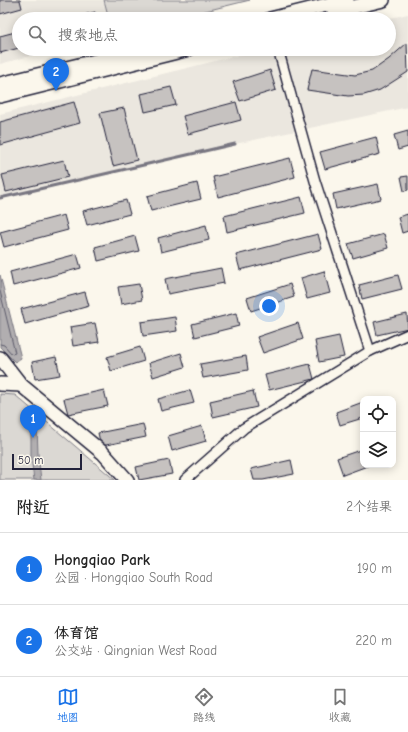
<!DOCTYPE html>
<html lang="zh">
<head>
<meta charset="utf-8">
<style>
  body { margin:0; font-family:"Comic Neue","LXGW WenKai TC",sans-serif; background:#f2f2f2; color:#222 }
  .controls { position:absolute; right:12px; bottom:12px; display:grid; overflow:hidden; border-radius:8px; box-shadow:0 2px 10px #0003 }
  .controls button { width:36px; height:36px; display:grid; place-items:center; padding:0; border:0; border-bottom:1px solid #e0e0e0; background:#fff; color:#222; font:20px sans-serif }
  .scale { position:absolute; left:12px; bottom:10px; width:70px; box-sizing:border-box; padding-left:4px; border:2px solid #22223b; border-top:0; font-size:11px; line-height:14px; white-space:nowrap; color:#22223b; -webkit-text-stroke:3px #fbf7ec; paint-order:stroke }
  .you { position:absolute; left:269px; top:306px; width:14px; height:14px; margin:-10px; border:3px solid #fff; border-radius:50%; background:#1a73e8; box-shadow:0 0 0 6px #1a73e833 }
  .badge { display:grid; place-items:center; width:26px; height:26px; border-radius:50%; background:#1a73e8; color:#fff; font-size:13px; font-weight:700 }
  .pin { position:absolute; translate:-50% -33px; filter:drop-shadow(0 1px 2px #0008) }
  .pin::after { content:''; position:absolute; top:21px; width:14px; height:12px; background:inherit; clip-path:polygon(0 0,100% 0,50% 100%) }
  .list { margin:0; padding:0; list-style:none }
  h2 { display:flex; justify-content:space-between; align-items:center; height:52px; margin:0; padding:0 16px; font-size:17px }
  h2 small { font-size:13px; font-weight:400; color:#767676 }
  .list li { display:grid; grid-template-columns:26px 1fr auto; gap:12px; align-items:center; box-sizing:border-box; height:72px; padding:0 16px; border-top:1px solid #e0e0e0 }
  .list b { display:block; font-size:15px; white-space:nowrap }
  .list p { margin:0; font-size:13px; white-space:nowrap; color:#767676 }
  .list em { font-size:13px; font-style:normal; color:#767676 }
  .icon { flex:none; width:22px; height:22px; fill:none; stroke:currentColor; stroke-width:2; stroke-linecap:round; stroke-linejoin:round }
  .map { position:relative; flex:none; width:408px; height:480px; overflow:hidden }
  .search { position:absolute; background:#fff; box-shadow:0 2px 10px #0003; left:12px; right:12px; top:12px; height:44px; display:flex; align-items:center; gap:10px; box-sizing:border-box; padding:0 14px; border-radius:22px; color:#767676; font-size:15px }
  .sheet { height:196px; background:#fff }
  nav { display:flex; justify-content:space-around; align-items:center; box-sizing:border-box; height:56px; border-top:1px solid #e0e0e0; background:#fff; font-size:11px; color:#767676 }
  nav a { display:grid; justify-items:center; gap:2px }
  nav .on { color:#1a73e8 }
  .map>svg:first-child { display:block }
  .built { fill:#ebe7df }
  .green { fill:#dbd8d3; stroke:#7e7d87 }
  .water { fill:#b1aeb0; stroke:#787681 }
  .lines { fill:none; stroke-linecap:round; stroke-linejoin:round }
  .shore { stroke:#5b5a6a; stroke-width:1 }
  .stream { stroke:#787681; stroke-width:3 }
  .building { fill:#c6c2c0; stroke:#22223b }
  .street-casing { stroke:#22223b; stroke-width:12 }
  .secondary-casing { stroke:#22223b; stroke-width:16 }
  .street { stroke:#fbf7ec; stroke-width:9 }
  .secondary { stroke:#fbf7ec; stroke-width:13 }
</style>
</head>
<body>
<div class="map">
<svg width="408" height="480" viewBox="0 0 408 480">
  <rect width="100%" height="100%" fill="#fbf7ec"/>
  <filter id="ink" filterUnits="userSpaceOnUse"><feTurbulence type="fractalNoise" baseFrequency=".025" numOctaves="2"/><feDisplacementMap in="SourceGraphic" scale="8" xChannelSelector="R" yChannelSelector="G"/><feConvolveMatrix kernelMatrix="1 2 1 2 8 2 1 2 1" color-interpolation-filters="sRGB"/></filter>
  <g filter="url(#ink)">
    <g class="built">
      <path d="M0,0H104L109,19H19V49H56L0,64Z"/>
      <path d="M408,14V107L235,144L0,198V114L264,49H389V19H386Z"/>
    </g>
    <g class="green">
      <path d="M104,0H250L173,19H109Z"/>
      <path d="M0,394L15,395L115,480H0Z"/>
    </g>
    <g class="water">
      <path d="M0,275L21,358L15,362L0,347Z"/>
      <path d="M31,427H37L38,454L41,480H34L31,457Z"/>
    </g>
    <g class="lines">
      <path class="shore" d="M0,291L15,353L12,354L4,345L0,344"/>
      <path class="stream" d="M0,198L235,144"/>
    </g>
    <g class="building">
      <path d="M0,0H20L22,8L0,14Z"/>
      <path d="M95,12L97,19H68Z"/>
      <path d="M19,31V48L0,53V36Z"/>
      <path d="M407,43L408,72L380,90L364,95L348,96L307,90L312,69L355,75L372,71L389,59Z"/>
      <path d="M270,70L276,90L240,101L233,82Z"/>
      <path d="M171,87L176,105L145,112L141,94Z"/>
      <path d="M74,102L80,123L0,145V122Z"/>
      <path d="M236,102L241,120L188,134L183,116Z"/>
      <path d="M124,108L137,160L113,166L100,113Z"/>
      <path d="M408,131V147L398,150L394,135Z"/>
      <path d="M376,137L380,154L325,169L320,152Z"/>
      <path d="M290,158L295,177L218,197L213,177Z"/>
      <path d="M64,160L68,177L6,192L2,175Z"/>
      <path d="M408,176V190L404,191L401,177Z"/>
      <path d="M197,183L201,199L151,211L147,196Z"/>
      <path d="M378,184L381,199L336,209L333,194Z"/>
      <path d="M301,197L305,213L227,232L224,216Z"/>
      <path d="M126,200L130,214L87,225L83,211Z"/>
      <path d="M408,214V231L402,233L398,217Z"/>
      <path d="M64,215L68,230L4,247L0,232Z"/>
      <path d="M206,225L209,240L161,252L158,238Z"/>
      <path d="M318,234L322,249L240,270L236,255Z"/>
      <path d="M384,234L388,248L353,258L348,244Z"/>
      <path d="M135,236L139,251L98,261L95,247Z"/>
      <path d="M77,254L81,268L13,286L10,272Z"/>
      <path d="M221,268L224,283L168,294L165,279Z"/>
      <path d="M324,271L330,293L307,299L301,278Z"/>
      <path d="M398,275L402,289L362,299L359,285Z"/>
      <path d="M139,284L142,300L121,304L118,287Z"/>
      <path d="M290,284L294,297L251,311L247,298Z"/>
      <path d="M85,292L89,306L25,324L21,309Z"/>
      <path d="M236,313L239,326L195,337L192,324Z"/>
      <path d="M407,314L408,328L377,335L374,322Z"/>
      <path d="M175,317L177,331L143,336L141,322Z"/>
      <path d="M95,323L99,342L73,346L70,327Z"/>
      <path d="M298,323L303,339L263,353L257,337Z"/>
      <path d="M339,336L344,357L319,362L315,341Z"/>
      <path d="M140,347L144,361L111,371L107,357Z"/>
      <path d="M181,353L185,367L153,377L149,363Z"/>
      <path d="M246,356L248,370L203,378L200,364Z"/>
      <path d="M56,357L60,375L35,379L32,362Z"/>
      <path d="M310,364L314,379L269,390L265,375Z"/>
      <path d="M104,390L108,406L68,414L64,399Z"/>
      <path d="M190,390L194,403L161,411L158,399Z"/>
      <path d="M253,391L257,407L213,417L210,401Z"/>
      <path d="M363,402V418L340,425L336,412Z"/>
      <path d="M143,424L146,437L101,446L98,433Z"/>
      <path d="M202,426L206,441L172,451L168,436Z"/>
      <path d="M363,449V465H370L343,475L337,458Z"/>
      <path d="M169,460L172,474L139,480L136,467Z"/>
      <path d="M291,460L294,474L263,480H254L251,469Z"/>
    </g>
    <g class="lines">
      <g class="street-casing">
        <g id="street">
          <path d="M278,49L315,181L370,351"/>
          <path d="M185,480L244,428L370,351L408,334"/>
        </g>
      </g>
      <g class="secondary-casing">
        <g id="secondary">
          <path d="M334,12L383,0"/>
          <path d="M270,19L347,0"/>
          <path d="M0,84L145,49"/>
          <path d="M0,96L189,49"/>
          <path d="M0,358L21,385L103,453L127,480"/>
          <path d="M0,384L21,385"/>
        </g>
      </g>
      <use href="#street" class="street"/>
      <use href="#secondary" class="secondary"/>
    </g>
  </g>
</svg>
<div class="controls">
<button><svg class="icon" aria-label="locate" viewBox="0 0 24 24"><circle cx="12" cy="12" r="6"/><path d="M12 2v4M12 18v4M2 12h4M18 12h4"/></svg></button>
<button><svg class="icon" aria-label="layers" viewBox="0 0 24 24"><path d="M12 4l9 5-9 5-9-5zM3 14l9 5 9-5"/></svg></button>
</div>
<div class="scale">50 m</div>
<div class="you"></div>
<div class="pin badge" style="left:33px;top:438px">1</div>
<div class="pin badge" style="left:56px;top:91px">2</div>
<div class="search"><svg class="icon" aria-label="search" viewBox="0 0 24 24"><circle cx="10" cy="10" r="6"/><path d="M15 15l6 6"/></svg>搜索地点</div>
</div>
<section class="sheet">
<h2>附近<small>2个结果</small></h2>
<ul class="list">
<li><span class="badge">1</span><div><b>Hongqiao Park</b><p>公园 · Hongqiao South Road</p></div><em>190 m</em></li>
<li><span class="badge">2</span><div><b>体育馆</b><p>公交站 · Qingnian West Road</p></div><em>220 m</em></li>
</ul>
</section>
<nav>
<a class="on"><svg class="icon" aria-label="map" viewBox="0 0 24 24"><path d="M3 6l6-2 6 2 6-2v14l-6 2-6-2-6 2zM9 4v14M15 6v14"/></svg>地图</a>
<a><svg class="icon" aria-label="directions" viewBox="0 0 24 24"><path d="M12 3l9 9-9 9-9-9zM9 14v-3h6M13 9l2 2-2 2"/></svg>路线</a>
<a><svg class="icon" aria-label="saved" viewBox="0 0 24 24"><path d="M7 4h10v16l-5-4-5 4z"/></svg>收藏</a>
</nav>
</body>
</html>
